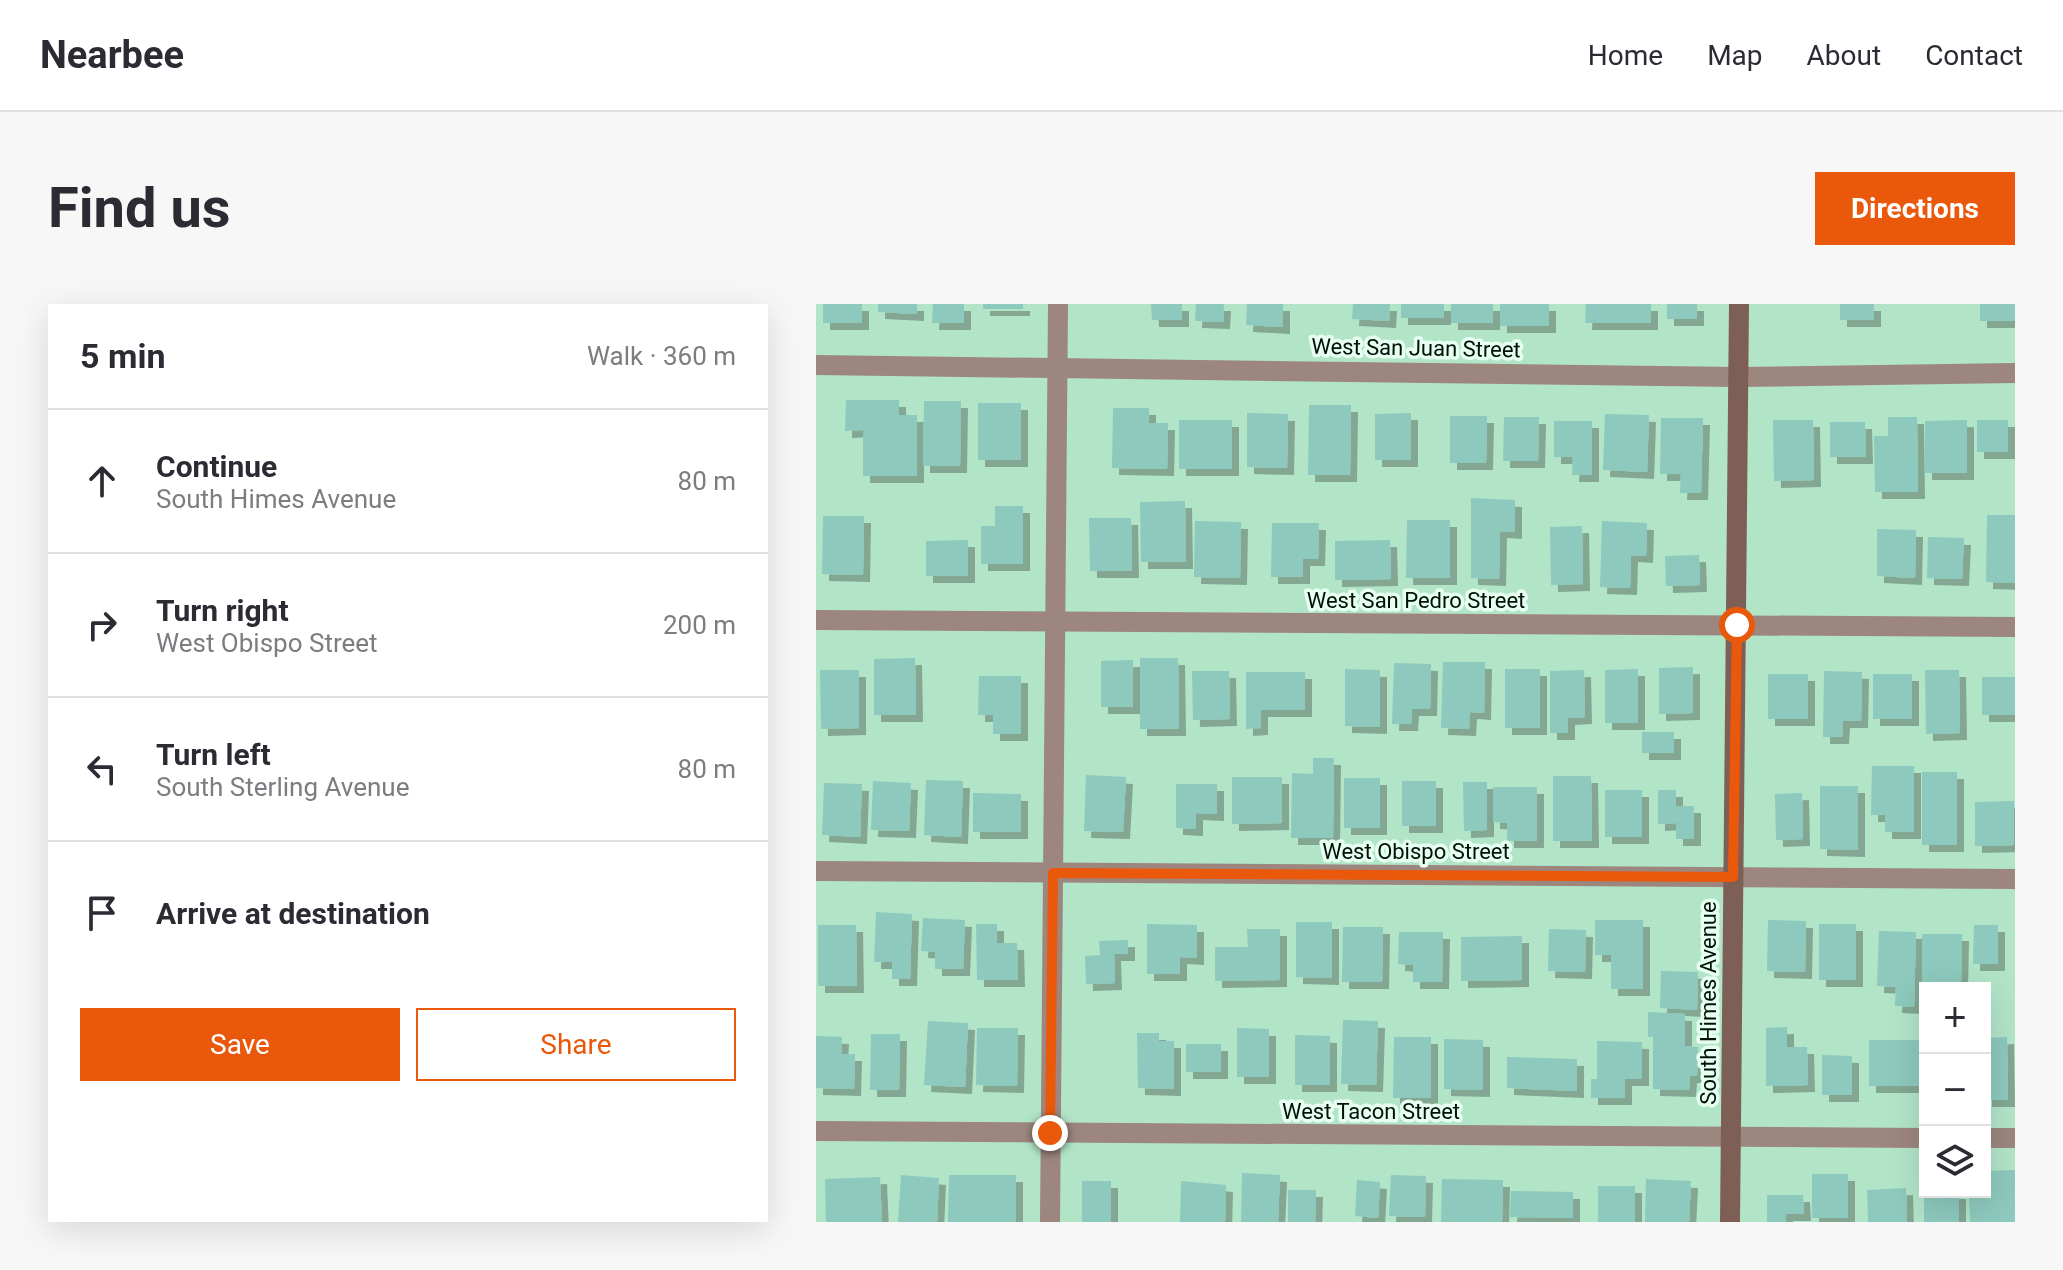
<!DOCTYPE html>
<html lang="en">
<head>
<meta charset="utf-8">
<style>
  body { margin:0; font-family:Roboto,sans-serif; background:#f7f7f7; color:#2b2b33 }
  .controls { position:absolute; right:24px; bottom:24px; display:grid; overflow:hidden; border-radius:0px; box-shadow:0 8px 32px #0002 }
  .controls button { width:72px; height:72px; display:grid; place-items:center; padding:0; border:0; border-bottom:2px solid #e1e1e2; background:#fff; color:#2b2b33; font:40px sans-serif }
  .stop { position:absolute; width:24px; height:24px; margin:-18px; border:6px solid #ea580c; border-radius:50%; background:#fff }
  .stop.end { background:#ea580c; border-color:#fff; box-shadow:0 2px 8px #0008 }
  .list { margin:0; padding:0; list-style:none }
  h2 { display:flex; justify-content:space-between; align-items:center; height:104px; margin:0; padding:0 32px; font-size:34px }
  h2 small { font-size:26px; font-weight:400; color:#7c7c81 }
  .list li { display:grid; grid-template-columns:52px 1fr auto; gap:24px; align-items:center; box-sizing:border-box; height:144px; padding:0 32px; border-top:2px solid #e1e1e2 }
  .list b { display:block; font-size:30px; white-space:nowrap }
  .list p { margin:0; font-size:26px; white-space:nowrap; color:#7c7c81 }
  .list em { font-size:26px; font-style:normal; color:#7c7c81 }
  .actions { display:flex; gap:16px; padding:24px 32px }
  .actions a { flex:1; padding:18px 0; border:2px solid #ea580c; border-radius:0px; text-align:center; font-size:28px; color:#ea580c }
  .actions .main { background:#ea580c; color:#fff }
  .icon { flex:none; width:44px; height:44px; fill:none; stroke:currentColor; stroke-width:2; stroke-linecap:round; stroke-linejoin:round }
  .map { position:relative; flex:none; width:1199px; height:918px; overflow:hidden; border-radius:0px }
  header { display:flex; align-items:center; gap:48px; box-sizing:border-box; height:112px; padding:0 40px; background:#fff; border-bottom:2px solid #e1e1e2 }
  header strong { font-size:38px }
  nav { display:flex; gap:44px; margin-inline-start:auto; font-size:28px }
  .intro { display:flex; align-items:center; justify-content:space-between; box-sizing:border-box; height:192px; padding:0 48px }
  h1 { margin:0; font-size:56px }
  .button { padding:20px 36px; border-radius:0px; background:#ea580c; color:#fff; font-size:28px; font-weight:700 }
  main { display:flex; gap:48px; padding:0 48px }
  aside { flex:1; background:#fff; border-radius:0px; box-shadow:0 8px 32px #0002 }
  .map>svg:first-child { display:block }
  .building { fill:#8dc9bd; filter:url(#shadow) }
  .lines { fill:none; stroke-linecap:round; stroke-linejoin:round }
  .street { stroke:#9c867e; stroke-width:20 }
  .secondary { stroke:#7e5f55; stroke-width:20 }
  .route { stroke:#ea580c; stroke-width:10 }
  .labels { text-anchor:middle; dominant-baseline:central; stroke-width:7; stroke-linejoin:round; paint-order:stroke }
  .street-label { font-size:22px; fill:#011108; stroke:#e6fff0 }
</style>
</head>
<body>
<header>
<strong>Nearbee</strong>
<nav><a>Home</a><a>Map</a><a>About</a><a>Contact</a></nav>
</header>
<div class="intro"><h1>Find us</h1><a class="button">Directions</a></div>
<main>
<aside>
<h2>5 min<small>Walk · 360 m</small></h2>
<ul class="list">
<li><svg class="icon" aria-label="ahead" viewBox="0 0 24 24"><path d="M12 20V5M6 11l6-6 6 6"/></svg><div><b>Continue</b><p>South Himes Avenue</p></div><em>80 m</em></li>
<li><svg class="icon" aria-label="right" viewBox="0 0 24 24"><path d="M7 20v-9h11M14 6l5 5-5 5"/></svg><div><b>Turn right</b><p>West Obispo Street</p></div><em>200 m</em></li>
<li><svg class="icon" aria-label="left" viewBox="0 0 24 24"><path d="M17 20v-9H6M10 6l-5 5 5 5"/></svg><div><b>Turn left</b><p>South Sterling Avenue</p></div><em>80 m</em></li>
<li><svg class="icon" aria-label="arrive" viewBox="0 0 24 24"><path d="M6 21V4h12l-3 4 3 4H6"/></svg><div><b>Arrive at destination</b></div></li>
</ul>
<div class="actions"><a class="main">Save</a><a>Share</a></div>
</aside>
<div class="map">
<svg width="1199" height="918" viewBox="0 0 1199 918">
  <defs>
    <filter id="shadow"><feDropShadow dx="7" dy="7" stdDeviation="0" flood-color="#0004"/></filter>
  </defs>
  <rect width="100%" height="100%" fill="#b2e4c8"/>
  <g class="building">
    <rect x="7" y="0" width="39" height="19"/>
    <path d="M62,0H101V10L62,8Z"/>
    <path d="M117,0H148V19H116Z"/>
    <rect x="167" y="0" width="40" height="5"/>
    <path d="M335,0H366V16H336Z"/>
    <path d="M380,0H408L407,18L379,17Z"/>
    <path d="M431,0H467V23L430,21Z"/>
    <path d="M537,0H574L573,17L536,15Z"/>
    <rect x="585" y="0" width="43" height="14"/>
    <rect x="635" y="0" width="42" height="19"/>
    <rect x="684" y="0" width="49" height="22"/>
    <path d="M770,0H835V19H769Z"/>
    <rect x="851" y="0" width="30" height="15"/>
    <rect x="1024" y="0" width="34" height="16"/>
    <rect x="1164" y="0" width="35" height="17"/>
    <path d="M30,96H83V111H101V172H47V126L29,127Z"/>
    <path d="M108,97H145L144,162H107Z"/>
    <rect x="162" y="99" width="43" height="57"/>
    <path d="M493,101H535L534,171H492Z"/>
    <path d="M297,104H333V119H352L351,165L296,164Z"/>
    <path d="M431,109L472,110L471,164L431,163Z"/>
    <path d="M595,109V156H559V110Z"/>
    <path d="M789,110L833,111L831,168L787,166Z"/>
    <path d="M634,112H671L670,159H634Z"/>
    <path d="M688,113H723L722,157H687Z"/>
    <path d="M1072,113H1101L1102,188H1059L1058,132H1072Z"/>
    <path d="M845,114H887L885,189H864L865,170H844Z"/>
    <rect x="363" y="116" width="53" height="49"/>
    <path d="M957,116H997L998,176L958,177Z"/>
    <path d="M1151,116V169H1109V117Z"/>
    <rect x="1161" y="116" width="31" height="32"/>
    <path d="M738,117H776V171H756L757,153H738Z"/>
    <path d="M1014,118H1049L1050,153H1014Z"/>
    <path d="M655,194L699,196V228L684,227L683,275L655,274Z"/>
    <path d="M369,197L370,258H325L324,198Z"/>
    <path d="M179,202H207V260H165V222H179Z"/>
    <path d="M1171,211H1199V279L1170,278Z"/>
    <path d="M7,212H48L47,271L6,270Z"/>
    <path d="M273,214H315L316,267H274Z"/>
    <path d="M591,216H634V274H590Z"/>
    <path d="M379,217L425,218L424,274L378,273Z"/>
    <path d="M786,217L831,219L830,252L815,251L814,284L784,283Z"/>
    <path d="M456,219H503L502,255H487V273H455Z"/>
    <path d="M766,222L767,280L735,281L734,223Z"/>
    <path d="M1061,225L1100,226L1099,274L1061,272Z"/>
    <path d="M1112,233L1148,234L1146,275L1111,274Z"/>
    <path d="M152,236V272H110V237Z"/>
    <path d="M574,236L575,275L519,276V237Z"/>
    <path d="M883,251L884,281L850,282L849,252Z"/>
    <path d="M99,354L100,411H58V355Z"/>
    <path d="M324,354H362L363,425H324Z"/>
    <path d="M317,356V403H285V357Z"/>
    <path d="M627,358H669L668,409L654,408L653,425L625,424Z"/>
    <path d="M578,359L615,360L614,405H596L595,420H576Z"/>
    <path d="M877,363V409L843,410V364Z"/>
    <path d="M529,365L564,366V423L529,422Z"/>
    <rect x="689" y="365" width="35" height="59"/>
    <path d="M822,365V419H789V366Z"/>
    <path d="M4,366H43V424L5,425Z"/>
    <path d="M768,366L769,413L752,414V429H734V367Z"/>
    <path d="M1109,366H1143L1144,429L1110,430Z"/>
    <path d="M376,367H413L414,415L377,416Z"/>
    <path d="M1008,367L1046,368L1045,417H1027L1026,433H1007Z"/>
    <path d="M430,368H489V406H445V424L430,425Z"/>
    <rect x="952" y="370" width="40" height="45"/>
    <rect x="1057" y="370" width="39" height="45"/>
    <path d="M163,372H205V430H177V411H162Z"/>
    <rect x="1166" y="373" width="33" height="38"/>
    <rect x="826" y="428" width="32" height="21"/>
    <path d="M497,454H518L517,534H475L476,469L497,470Z"/>
    <path d="M1056,462H1098V528H1069V511H1055Z"/>
    <rect x="1106" y="468" width="35" height="73"/>
    <path d="M270,471L310,473L307,528L268,527Z"/>
    <path d="M737,472H775L776,537H737Z"/>
    <path d="M416,473H466V519L416,520Z"/>
    <rect x="528" y="474" width="36" height="50"/>
    <path d="M110,476L147,477L145,533L108,531Z"/>
    <path d="M57,477L95,479L93,527L55,526Z"/>
    <rect x="586" y="477" width="34" height="45"/>
    <path d="M647,478H671V526L648,527Z"/>
    <path d="M8,479L46,480L44,533L6,531Z"/>
    <path d="M360,480H401V510L380,509V525L360,524Z"/>
    <path d="M1004,482H1042V546L1004,545Z"/>
    <path d="M677,483H721V537H691V519L677,518Z"/>
    <rect x="789" y="486" width="37" height="47"/>
    <path d="M842,486H860V502H878V535H860V519L842,520Z"/>
    <path d="M157,489L205,490V528H157Z"/>
    <path d="M986,489L987,535L960,536L959,490Z"/>
    <path d="M1198,497V541L1159,542V498Z"/>
    <path d="M60,608L96,610L94,675H76V658H58Z"/>
    <path d="M107,614L149,616L147,665H119V648L105,647Z"/>
    <path d="M779,616H827V685H795V651H779Z"/>
    <path d="M952,616L990,617L989,668L951,667Z"/>
    <path d="M480,618H516V674L480,673Z"/>
    <path d="M160,620H181V639H201L202,676H161Z"/>
    <path d="M331,620L381,621V654L364,653V670H331Z"/>
    <rect x="1003" y="620" width="37" height="56"/>
    <path d="M2,621H40L41,682H2Z"/>
    <path d="M1158,621H1182V660H1157Z"/>
    <path d="M527,623H567L566,678H526Z"/>
    <path d="M431,625H464V676L399,677V643H432Z"/>
    <path d="M733,625L770,626L769,668L732,667Z"/>
    <path d="M1063,627L1100,628L1098,703L1079,702L1080,683L1061,682Z"/>
    <path d="M583,628H627L626,678H597V661L582,660Z"/>
    <path d="M1106,630H1146L1145,679H1106Z"/>
    <path d="M706,632V676L645,677V633Z"/>
    <path d="M312,636V650H298L299,679L270,680L269,652L284,651L283,637Z"/>
    <path d="M845,667L882,668L881,706L844,704Z"/>
    <path d="M832,708L869,710V742L882,743L881,772H874L873,786L837,785V733H832Z"/>
    <path d="M527,716L562,717L560,781L525,780Z"/>
    <path d="M112,717L152,719L149,783L108,781Z"/>
    <path d="M971,723V743H991L992,781L950,782V724Z"/>
    <path d="M161,724H202L201,782L160,781Z"/>
    <path d="M421,724L453,725V773H421Z"/>
    <path d="M321,729H343V737H358V785L322,784Z"/>
    <path d="M55,730H84L83,786H54Z"/>
    <path d="M479,731L514,732V781H479Z"/>
    <path d="M0,732L26,733L25,750H39L38,785L0,784Z"/>
    <path d="M578,733H615V794H577Z"/>
    <path d="M1191,733L1192,796H1169V734Z"/>
    <path d="M628,735L667,736V786L628,785Z"/>
    <rect x="1053" y="736" width="56" height="46"/>
    <path d="M781,737L826,738V775H809V794H775V775H781Z"/>
    <rect x="370" y="740" width="35" height="28"/>
    <path d="M1006,751L1036,752V791H1006Z"/>
    <path d="M691,753L761,755V787L691,784Z"/>
    <path d="M1199,866V918H1154L1153,888H1169V867Z"/>
    <path d="M426,869L464,871L462,918H425Z"/>
    <rect x="996" y="870" width="36" height="44"/>
    <path d="M85,871L123,874L121,918H82Z"/>
    <path d="M133,871H200V918H132Z"/>
    <path d="M575,871L610,872L609,913L573,912Z"/>
    <path d="M64,873L66,918H10L9,875Z"/>
    <path d="M626,875L687,876L686,918H625Z"/>
    <path d="M830,875L875,877L873,918H829Z"/>
    <path d="M541,876L564,878L562,914L539,912Z"/>
    <rect x="266" y="877" width="29" height="41"/>
    <path d="M365,877L410,881L409,918H364Z"/>
    <rect x="782" y="882" width="37" height="36"/>
    <path d="M1090,884L1091,918H1052L1051,886Z"/>
    <path d="M472,886H500L499,918H472Z"/>
    <path d="M695,887L757,888V914L694,913Z"/>
    <rect x="1108" y="888" width="35" height="30"/>
    <path d="M951,891H987L988,910H970V918H951Z"/>
  </g>
  <g class="lines">
    <g class="street">
      <path d="M0,61L922,73L1199,69"/>
      <path d="M0,316L1199,323"/>
      <path d="M0,567L1199,575"/>
      <path d="M0,827L1109,834"/>
      <path d="M1169,834H1199"/>
      <path d="M234,918L242,0"/>
    </g>
    <path class="secondary" d="M914,918L923,0"/>
  </g>
  <g class="lines">
    <path class="route" d="M234,829L237,569L917,573L921,321"/>
  </g>
  <g class="labels">
    <g class="street-label">
      <text transform="translate(600 44) rotate(1)">West San Juan Street</text>
      <text x="600" y="296">West San Pedro Street</text>
      <text x="600" y="547">West Obispo Street</text>
      <text transform="translate(892 699) rotate(-90)">South Himes Avenue</text>
      <text x="555" y="807">West Tacon Street</text>
    </g>
  </g>
</svg>
<div class="controls">
<button>+</button>
<button>−</button>
<button><svg class="icon" aria-label="layers" viewBox="0 0 24 24"><path d="M12 4l9 5-9 5-9-5zM3 14l9 5 9-5"/></svg></button>
</div>
<div class="stop" style="left:921px;top:321px"></div>
<div class="stop end" style="left:234px;top:829px"></div>
</div>
</main>
</body>
</html>
